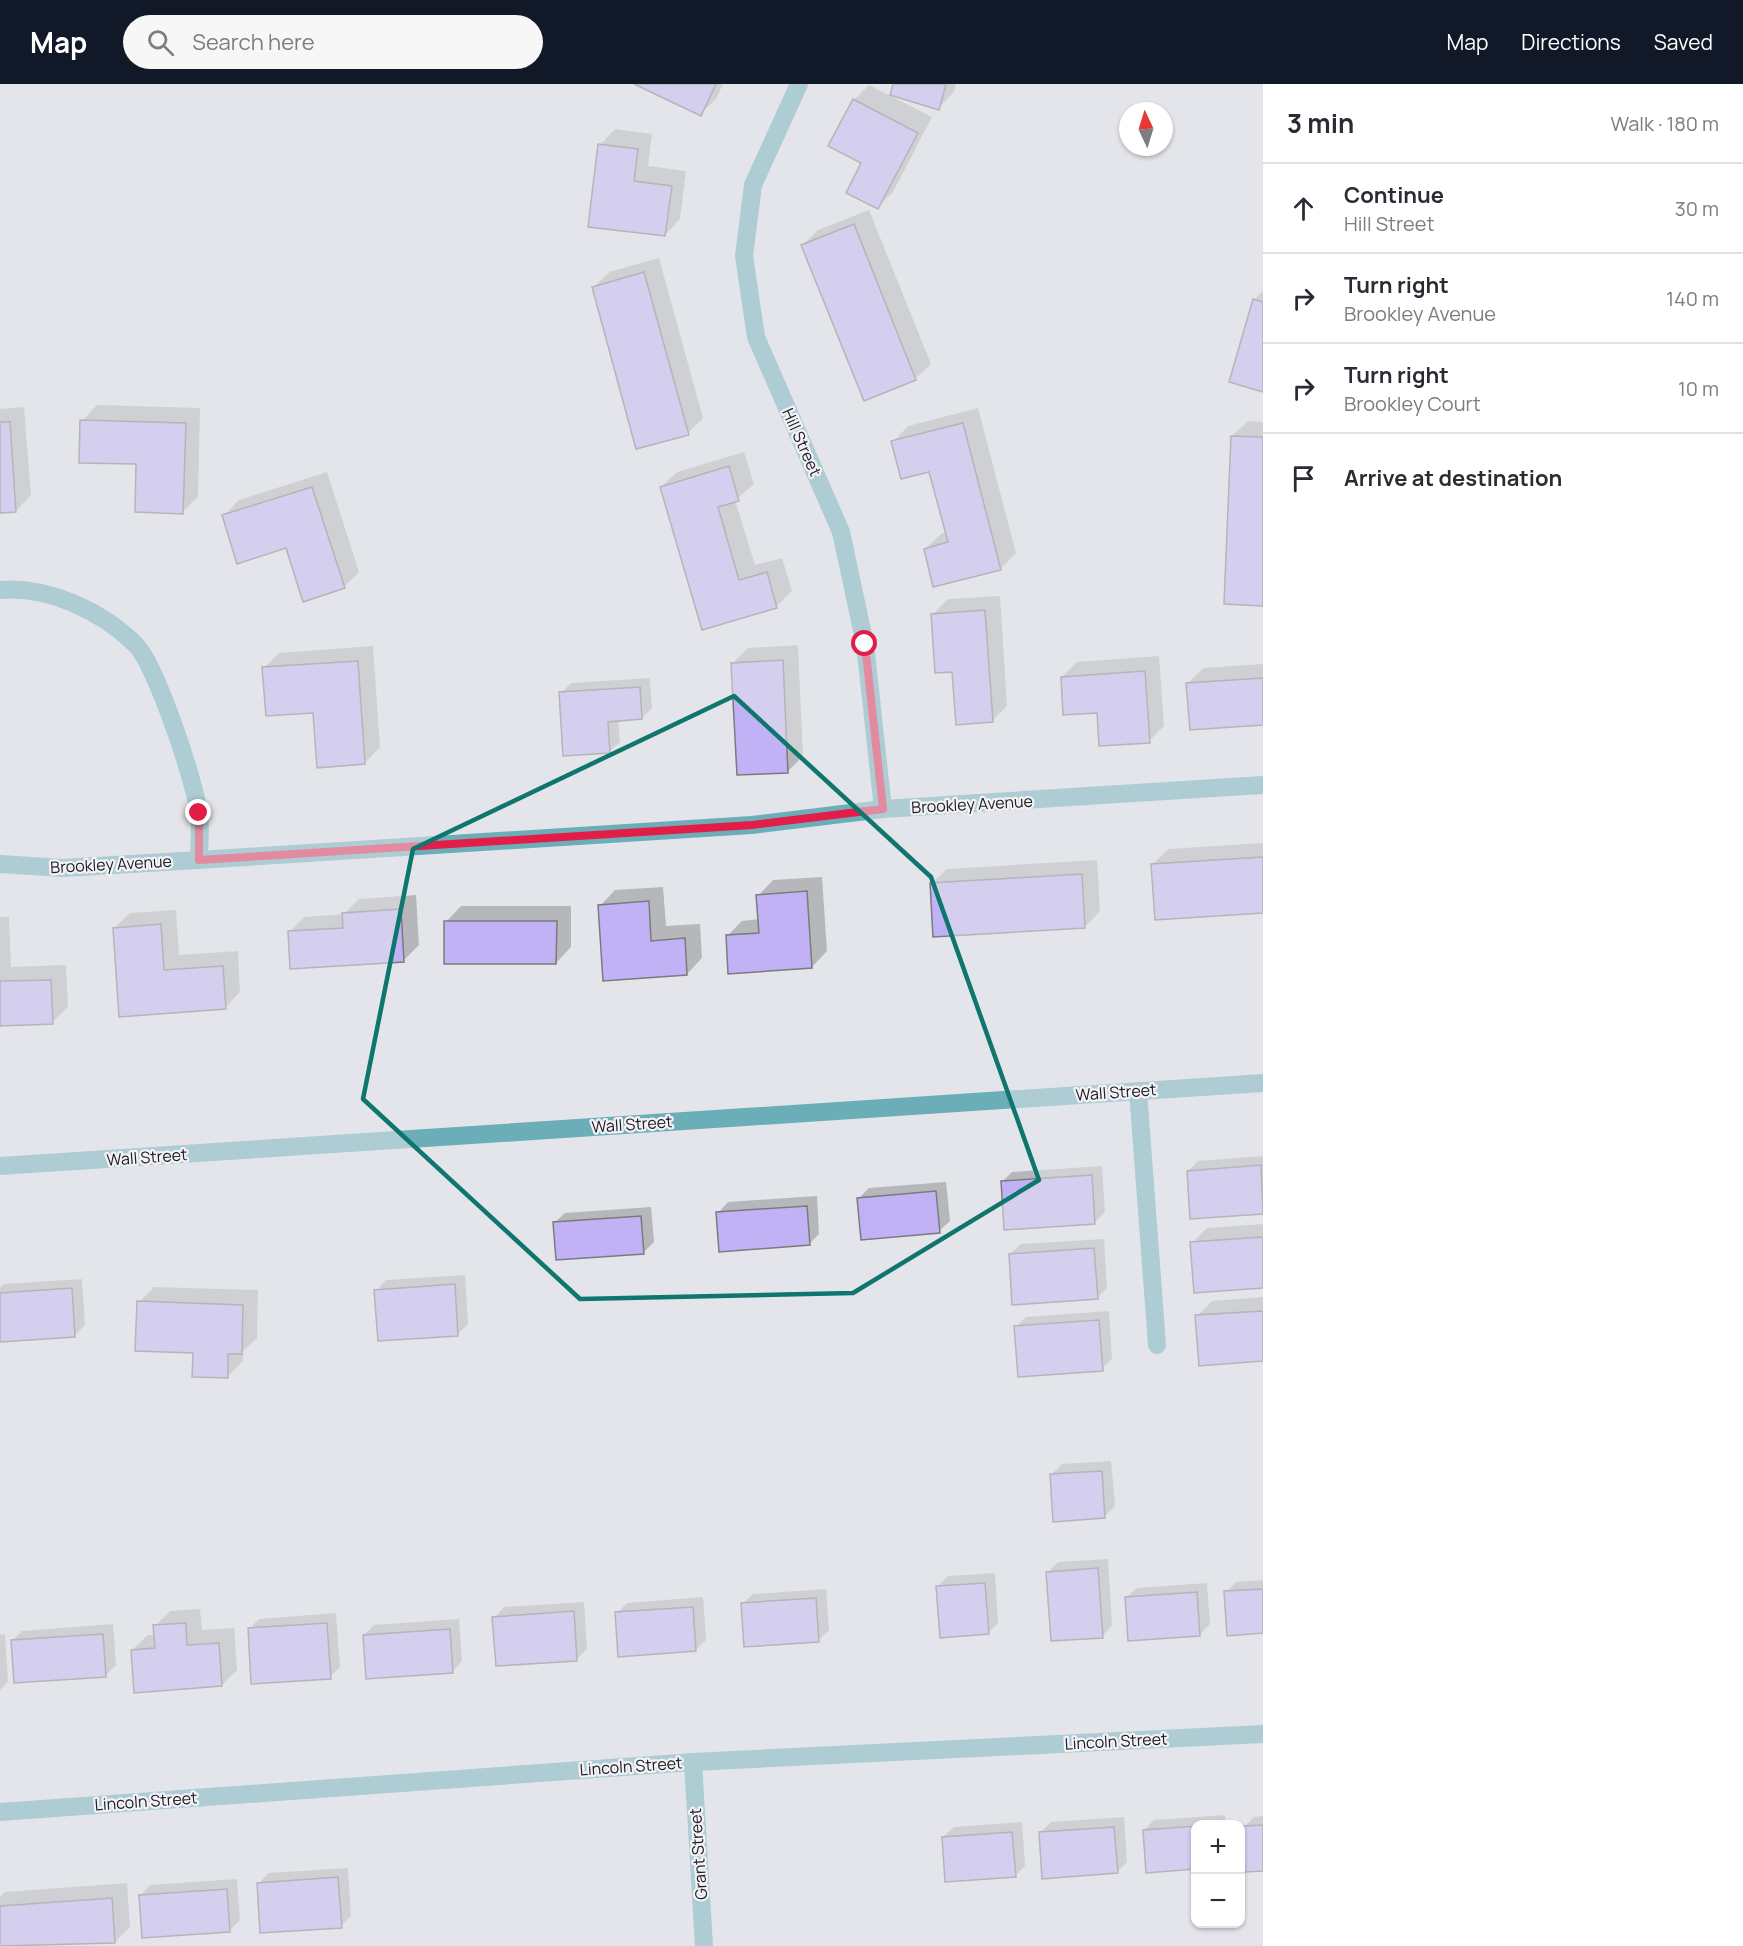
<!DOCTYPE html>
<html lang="en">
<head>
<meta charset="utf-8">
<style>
  body { margin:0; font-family:Manrope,sans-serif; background:#f7f7f7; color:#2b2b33 }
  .controls { position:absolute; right:18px; bottom:18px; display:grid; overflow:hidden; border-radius:12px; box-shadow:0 2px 4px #0004 }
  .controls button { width:54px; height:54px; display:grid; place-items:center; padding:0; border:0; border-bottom:2px solid #e1e1e2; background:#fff; color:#2b2b33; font:30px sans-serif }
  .compass { position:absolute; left:1119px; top:18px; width:54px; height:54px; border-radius:50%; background:#fff; box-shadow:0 2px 4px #0004; rotate:356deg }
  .stop { position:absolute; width:18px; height:18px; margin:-14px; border:4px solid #e11d48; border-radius:50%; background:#fff }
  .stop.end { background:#e11d48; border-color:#fff; box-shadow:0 2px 6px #0008 }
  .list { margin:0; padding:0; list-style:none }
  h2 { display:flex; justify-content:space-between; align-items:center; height:78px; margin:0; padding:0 24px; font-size:26px }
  h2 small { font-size:20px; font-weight:400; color:#7c7c81 }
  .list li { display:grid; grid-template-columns:39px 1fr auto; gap:18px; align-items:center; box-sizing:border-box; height:90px; padding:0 24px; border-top:2px solid #e1e1e2 }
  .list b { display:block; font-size:22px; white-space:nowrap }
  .list p { margin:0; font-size:20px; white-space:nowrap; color:#7c7c81 }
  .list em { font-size:20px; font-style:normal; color:#7c7c81 }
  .icon { flex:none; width:33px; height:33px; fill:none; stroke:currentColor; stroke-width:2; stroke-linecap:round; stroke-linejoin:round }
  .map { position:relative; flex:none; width:1263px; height:1862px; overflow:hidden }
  header { display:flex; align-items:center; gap:36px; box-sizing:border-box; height:84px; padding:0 30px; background:#111827; color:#fff }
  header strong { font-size:28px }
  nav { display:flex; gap:33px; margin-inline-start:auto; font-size:21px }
  .search { width:420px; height:54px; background:#f7f7f7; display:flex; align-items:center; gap:15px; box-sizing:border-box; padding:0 21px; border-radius:33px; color:#7c7c81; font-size:22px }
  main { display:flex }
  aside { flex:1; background:#fff }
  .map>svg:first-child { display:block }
  .shadow { fill:#0003 }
  .building { fill:#c1b2f5; stroke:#7b7a7e; stroke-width:1.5 }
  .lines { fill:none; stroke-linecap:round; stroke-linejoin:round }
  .minor { stroke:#6baeb8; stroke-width:18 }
  .route { stroke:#e11d48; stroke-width:8 }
  .marked { fill:none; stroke:#0f766e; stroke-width:4.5; stroke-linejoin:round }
  .labels { text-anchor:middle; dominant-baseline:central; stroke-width:4.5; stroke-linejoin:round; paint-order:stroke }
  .street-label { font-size:16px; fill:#202022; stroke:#f2f2f7 }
</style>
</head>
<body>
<header>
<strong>Map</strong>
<div class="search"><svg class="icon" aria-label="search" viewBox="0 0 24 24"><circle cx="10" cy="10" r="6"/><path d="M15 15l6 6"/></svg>Search here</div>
<nav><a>Map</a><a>Directions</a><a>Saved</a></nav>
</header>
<main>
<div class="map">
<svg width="1263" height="1862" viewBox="0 0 1263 1862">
  <rect width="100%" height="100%" fill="#e4e5ea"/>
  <g class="shadow">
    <path d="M636,0H723L716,15L700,30Z"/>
    <path d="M895,0H956L954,8L938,24Z"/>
    <path d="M869,1L932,33L893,108L878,123L863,79L854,16Z"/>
    <path d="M615,45L652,50L648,82L686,87L680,135L665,151L600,61Z"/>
    <path d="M869,126L931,280L915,295L803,161L818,146Z"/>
    <path d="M659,174L703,334L688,349L593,204L609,188Z"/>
    <path d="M1263,207V306L1254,216Z"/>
    <path d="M97,321L200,324L198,413L182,428L138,379L82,337Z"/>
    <path d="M24,323L31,411L16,427L0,428V325Z"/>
    <path d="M978,324L1016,469L1001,484L935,501L925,465L941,450L947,448L931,386L893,358L908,342Z"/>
    <path d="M1248,337L1263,338V520L1232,352Z"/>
    <path d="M744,368L754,400L735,416L755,481L782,474L792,507L776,523L703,544L661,403L677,388Z"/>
    <path d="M327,388L359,488L344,503L287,462L224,432L239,416Z"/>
    <path d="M1000,512L1007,622L992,637L954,586L932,531L948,515Z"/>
    <path d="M798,561L803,672L788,687L733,579L748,564Z"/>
    <path d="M373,562L380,663L365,679L315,628L264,584L279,569Z"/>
    <path d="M1159,572L1164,642L1149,657L1098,627L1062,593L1077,578Z"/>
    <path d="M1263,580V640L1188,599L1203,584Z"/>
    <path d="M650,594L652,624L642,634L618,636L620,658L609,668L561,609L571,599Z"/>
    <path d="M1263,759V827L1153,780L1168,765Z"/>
    <path d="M1097,776L1100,827L1085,843L931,800L947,785Z"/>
    <path d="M822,793L827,867L812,883L727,852L742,837L760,835L758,812L773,796Z"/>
    <path d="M663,803L666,842L700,840L702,874L687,890L600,822L615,806Z"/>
    <path d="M416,811L419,861L404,876L289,848L305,833L344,830L359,815Z"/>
    <path d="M461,822H571V863L556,879L446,838Z"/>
    <path d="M176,826L179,871L238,867L240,908L225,924L120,931L114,844L130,829Z"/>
    <path d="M0,833H9L11,883L66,881L68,923L52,938L0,940Z"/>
    <path d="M1263,1072V1128L1191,1133L1188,1087L1198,1077Z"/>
    <path d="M1102,1082L1105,1128L1095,1138L1002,1098L1012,1088Z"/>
    <path d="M946,1098L950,1137L939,1147L859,1114L869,1104Z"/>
    <path d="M817,1112L819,1150L809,1160L718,1129L728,1118Z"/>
    <path d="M651,1123L654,1158L643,1169L554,1139L565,1129Z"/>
    <path d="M1263,1140V1202L1192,1159L1207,1144Z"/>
    <path d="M1104,1155L1107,1204L1097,1214L1010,1170L1021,1160Z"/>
    <path d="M465,1191L468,1240L458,1250L376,1207L386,1196Z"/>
    <path d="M82,1195L85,1241L75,1251L0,1257V1204L3,1200Z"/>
    <path d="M154,1203L258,1206L257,1254L243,1267V1277L227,1293L139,1218Z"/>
    <path d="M1263,1213V1276L1197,1232L1212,1217Z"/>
    <path d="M1109,1227L1112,1275L1102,1285L1016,1243L1026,1233Z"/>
    <path d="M1111,1377L1115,1422L1104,1433L1051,1391L1062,1380Z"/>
    <path d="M1108,1475L1112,1542L1102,1552L1048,1488L1058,1478Z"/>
    <path d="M995,1489L998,1539L988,1549L937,1503L948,1492Z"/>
    <path d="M1263,1496V1548L1226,1508L1236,1498Z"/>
    <path d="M1207,1499L1210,1540L1199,1551L1126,1514L1137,1504Z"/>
    <path d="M826,1505L829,1546L819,1556L742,1520L753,1510Z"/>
    <path d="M703,1513L706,1556L695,1566L617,1529L627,1519Z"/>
    <path d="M584,1518L587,1565L577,1575L494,1534L504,1523Z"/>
    <path d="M200,1525L202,1546L234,1544L237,1586L222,1601L132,1566L148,1551H156L155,1542L170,1527Z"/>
    <path d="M336,1529L340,1583L330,1593L249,1545L259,1535Z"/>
    <path d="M459,1535L462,1577L452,1588L364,1551L374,1541Z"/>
    <path d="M113,1540L116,1581L106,1591L12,1557L22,1547Z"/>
    <path d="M5,1550L8,1598L0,1606V1551Z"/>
    <path d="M1225,1731L1226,1740H1196V1784L1144,1746L1154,1736Z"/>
    <path d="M1263,1732V1785L1244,1743L1254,1733Z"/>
    <path d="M1124,1733L1127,1778L1117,1788L1040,1749L1051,1738Z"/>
    <path d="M1022,1738L1025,1782L1015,1792L943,1753L954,1743Z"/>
    <path d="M348,1784L351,1832L341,1842L258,1800L269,1789Z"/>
    <path d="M237,1795L240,1836L229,1847L140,1812L150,1801Z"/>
    <path d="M127,1799L130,1843L115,1858L0,1862V1813L5,1808Z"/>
  </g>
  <g class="building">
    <path d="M634,0H716L701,32Z"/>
    <path d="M893,0H946L939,26L890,11Z"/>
    <path d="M853,15L918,49L878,125L846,109L861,79L828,62Z"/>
    <path d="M598,60L638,65L634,97L672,102L665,152L588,143Z"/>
    <path d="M854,140L916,296L864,317L801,161Z"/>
    <path d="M644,188L689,351L636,365L592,203Z"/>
    <path d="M1253,215L1263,218V308L1229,298Z"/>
    <path d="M80,336L186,339L183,430L135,428L136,380L79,379Z"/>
    <path d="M0,338H10L16,428L0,429Z"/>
    <path d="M963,339L1001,486L933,503L924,465L948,458L929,388L901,395L891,357Z"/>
    <path d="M1231,352L1263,353V522L1224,520Z"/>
    <path d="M729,382L739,417L718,423L739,496L767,488L777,524L702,546L660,403Z"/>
    <path d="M312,403L345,504L303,518L286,464L237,480L222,431Z"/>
    <path d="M985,526L993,638L956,641L952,588L935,589L931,530Z"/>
    <path d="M783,576L788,689L737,691L731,579Z"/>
    <path d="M358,577L365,680L317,684L313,629L266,632L262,583Z"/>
    <path d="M1145,587L1150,659L1099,662L1097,629L1063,631L1061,593Z"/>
    <path d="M1263,594V641L1190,646L1186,599Z"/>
    <path d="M640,603L642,635L608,638L610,669L563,672L559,608Z"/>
    <path d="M1263,773V829L1155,836L1151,780Z"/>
    <path d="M1082,790L1085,844L933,853L930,799Z"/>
    <path d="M807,807L812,884L728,890L726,851L759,849L756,811Z"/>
    <path d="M649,817L651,857L685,854L687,891L603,897L598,821Z"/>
    <path d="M401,825L404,878L290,885L288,847L343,844L342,829Z"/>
    <path d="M444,837H557L556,880H444Z"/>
    <path d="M161,840L164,886L223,882L226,925L119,933L113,844Z"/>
    <path d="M51,896L53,940L0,942V897Z"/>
    <path d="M1261,1081L1263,1130L1190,1135L1187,1087Z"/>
    <path d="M1092,1091L1095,1140L1004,1146L1001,1097Z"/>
    <path d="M936,1107L940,1149L861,1156L857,1114Z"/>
    <path d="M807,1122L810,1161L719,1168L716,1128Z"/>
    <path d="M641,1132L644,1170L556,1176L553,1138Z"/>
    <path d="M1263,1153V1204L1194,1209L1190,1158Z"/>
    <path d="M1094,1164L1098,1215L1012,1221L1009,1170Z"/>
    <path d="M455,1200L458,1252L378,1257L374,1206Z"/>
    <path d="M72,1204L75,1253L0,1258V1209Z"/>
    <path d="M137,1217L243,1221L242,1270H228V1294L192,1293L193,1269L135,1267Z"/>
    <path d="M1263,1227V1277L1199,1282L1195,1231Z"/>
    <path d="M1099,1236L1103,1287L1018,1293L1014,1242Z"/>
    <path d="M1102,1387L1105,1434L1053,1438L1050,1390Z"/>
    <path d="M1098,1484L1103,1554L1051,1557L1046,1488Z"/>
    <path d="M985,1499L989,1550L940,1554L936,1502Z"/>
    <path d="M1263,1505V1549L1227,1552L1224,1507Z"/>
    <path d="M1197,1508L1200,1552L1128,1557L1125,1513Z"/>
    <path d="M816,1514L819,1558L744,1563L741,1519Z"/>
    <path d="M693,1523L696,1567L618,1573L615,1528Z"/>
    <path d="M574,1527L577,1577L496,1582L492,1533Z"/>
    <path d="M186,1539L187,1561L219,1559L222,1602L134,1609L131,1566L155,1564L153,1541Z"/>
    <path d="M327,1539L331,1595L251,1600L248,1544Z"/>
    <path d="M450,1545L453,1589L366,1595L363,1551Z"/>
    <path d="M103,1550L106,1593L14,1599L11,1556Z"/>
    <path d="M1263,1741V1787L1245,1788L1242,1742Z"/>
    <path d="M1196,1742V1785L1146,1789L1143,1746Z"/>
    <path d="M1114,1743L1118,1789L1042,1795L1039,1748Z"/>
    <path d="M1012,1748L1016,1793L945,1798L942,1753Z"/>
    <path d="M338,1793L342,1844L260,1849L257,1799Z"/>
    <path d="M227,1805L230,1848L142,1854L139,1811Z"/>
    <path d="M112,1814L115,1859L0,1862V1822Z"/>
  </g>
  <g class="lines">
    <g class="minor">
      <path d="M799,0L753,101L744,172L756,253L841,448L865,560L883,725"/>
      <path d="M0,506C48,502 102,527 136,561C156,581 196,700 199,731C201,745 199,761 199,776"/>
      <path d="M0,780L63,784L199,776L752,741L883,725L1263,701"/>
      <path d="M1138,1007L1157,1261"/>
      <path d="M0,1082L1263,999"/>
      <path d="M693,1678L704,1862"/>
      <path d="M0,1728L693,1678L1263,1650"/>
    </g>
  </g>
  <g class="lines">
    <path class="route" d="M199,729V776L752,741L883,725L865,560"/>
  </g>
  <path d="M0 0H1263V1862H0ZM734,612L931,793L1039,1096L853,1209L580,1215L363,1015L413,765Z" fill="#e4e5ea" fill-opacity=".55" fill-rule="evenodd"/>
  <path class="marked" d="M734,612L931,793L1039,1096L853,1209L580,1215L363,1015L413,765Z"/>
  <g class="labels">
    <g class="street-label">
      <text transform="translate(802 358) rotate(66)">Hill Street</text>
      <text transform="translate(972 720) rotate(-3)">Brookley Avenue</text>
      <text transform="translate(111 780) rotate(-3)">Brookley Avenue</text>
      <text transform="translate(1116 1008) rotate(-4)">Wall Street</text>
      <text transform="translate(632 1040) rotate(-4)">Wall Street</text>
      <text transform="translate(147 1073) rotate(-4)">Wall Street</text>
      <text transform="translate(1116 1657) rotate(-3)">Lincoln Street</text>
      <text transform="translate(631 1682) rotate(-4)">Lincoln Street</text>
      <text transform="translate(146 1717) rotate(-4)">Lincoln Street</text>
      <text transform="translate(698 1770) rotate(-94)">Grant Street</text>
    </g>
  </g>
</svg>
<div class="controls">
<button>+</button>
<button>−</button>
</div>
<svg class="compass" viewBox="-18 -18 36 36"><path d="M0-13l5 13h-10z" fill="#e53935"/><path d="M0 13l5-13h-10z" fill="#7c7c81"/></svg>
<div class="stop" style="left:865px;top:560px"></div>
<div class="stop end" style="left:199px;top:729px"></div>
</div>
<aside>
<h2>3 min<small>Walk · 180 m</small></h2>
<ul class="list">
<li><svg class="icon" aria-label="ahead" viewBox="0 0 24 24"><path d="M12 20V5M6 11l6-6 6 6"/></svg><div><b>Continue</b><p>Hill Street</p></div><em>30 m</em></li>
<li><svg class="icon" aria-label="right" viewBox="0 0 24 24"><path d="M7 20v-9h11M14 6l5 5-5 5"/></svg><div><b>Turn right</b><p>Brookley Avenue</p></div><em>140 m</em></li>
<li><svg class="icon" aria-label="right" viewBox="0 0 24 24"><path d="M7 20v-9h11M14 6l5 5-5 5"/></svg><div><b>Turn right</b><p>Brookley Court</p></div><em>10 m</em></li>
<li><svg class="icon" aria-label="arrive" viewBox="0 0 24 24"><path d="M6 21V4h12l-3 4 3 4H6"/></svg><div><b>Arrive at destination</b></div></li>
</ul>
</aside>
</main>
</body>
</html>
